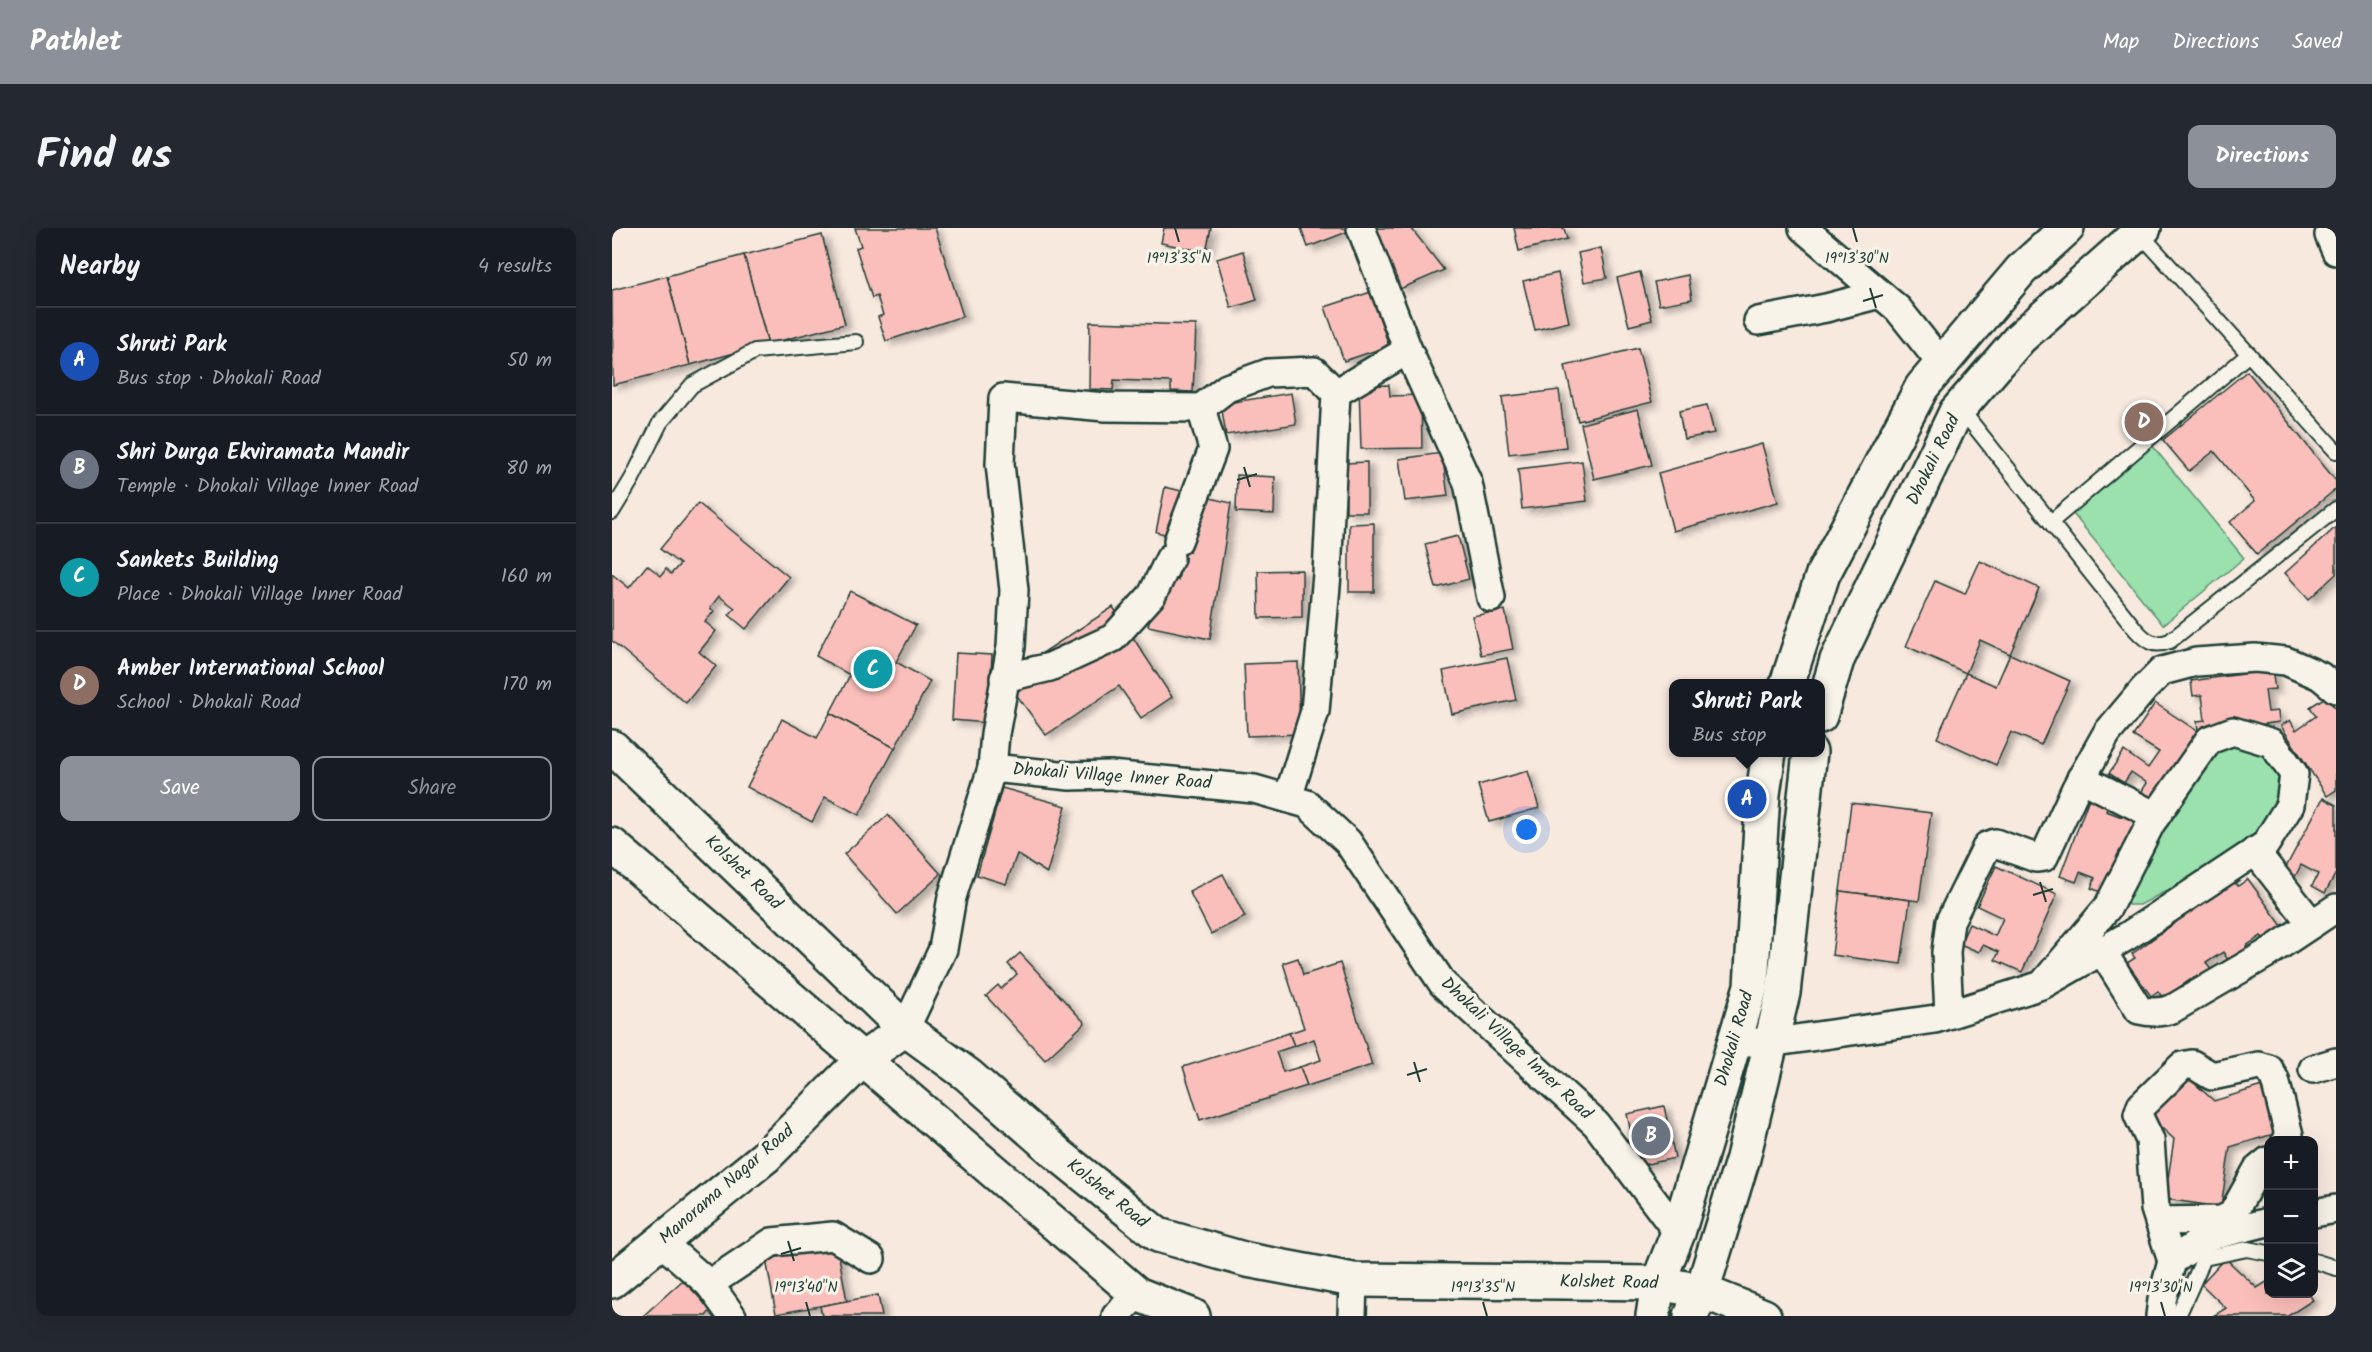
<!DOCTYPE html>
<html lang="en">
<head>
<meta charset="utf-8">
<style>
  body { margin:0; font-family:Kalam,sans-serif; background:#242831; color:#f1f3f6 }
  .controls { position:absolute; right:18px; bottom:18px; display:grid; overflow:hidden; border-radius:12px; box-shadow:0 6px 24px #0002 }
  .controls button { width:54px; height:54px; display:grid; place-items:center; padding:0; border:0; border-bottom:2px solid #363941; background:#171b24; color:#f1f3f6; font:30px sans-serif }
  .you { position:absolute; left:915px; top:602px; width:21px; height:21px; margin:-15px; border:4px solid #fff; border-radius:50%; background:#1a73e8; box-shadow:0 0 0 9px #1a73e833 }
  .badge { display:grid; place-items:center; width:39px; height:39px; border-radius:50%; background:#8c9099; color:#fff; font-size:20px; font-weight:700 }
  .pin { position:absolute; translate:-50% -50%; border:3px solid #fff; box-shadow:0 2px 6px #0006 }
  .popup { position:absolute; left:1057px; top:451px; width:156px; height:78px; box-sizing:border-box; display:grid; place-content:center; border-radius:12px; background:#171b24; filter:drop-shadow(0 2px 4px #0005); font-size:20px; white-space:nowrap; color:#9ea1a6 }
  .popup b { font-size:22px; color:#f1f3f6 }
  .popup::after { content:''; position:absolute; left:50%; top:100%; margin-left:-12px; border:12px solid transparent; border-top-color:#171b24 }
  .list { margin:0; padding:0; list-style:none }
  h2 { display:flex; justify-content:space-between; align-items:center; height:78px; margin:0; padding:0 24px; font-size:26px }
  h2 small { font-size:20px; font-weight:400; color:#9ea1a6 }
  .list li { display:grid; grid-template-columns:39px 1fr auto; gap:18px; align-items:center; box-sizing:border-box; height:108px; padding:0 24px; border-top:2px solid #363941 }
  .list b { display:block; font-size:22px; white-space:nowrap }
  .list p { margin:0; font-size:20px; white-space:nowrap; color:#9ea1a6 }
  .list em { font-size:20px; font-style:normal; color:#9ea1a6 }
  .actions { display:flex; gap:12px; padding:18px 24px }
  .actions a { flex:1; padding:14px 0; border:2px solid #8c9099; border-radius:12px; text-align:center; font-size:21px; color:#8c9099 }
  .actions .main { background:#8c9099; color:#fff }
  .icon { flex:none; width:33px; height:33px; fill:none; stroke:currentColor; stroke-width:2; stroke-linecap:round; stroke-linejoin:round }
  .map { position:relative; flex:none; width:1724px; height:1088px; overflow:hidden; border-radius:12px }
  header { display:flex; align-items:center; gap:36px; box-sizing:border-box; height:84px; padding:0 30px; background:#8c9099; color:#fff }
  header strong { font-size:28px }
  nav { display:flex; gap:33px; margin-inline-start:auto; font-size:21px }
  .intro { display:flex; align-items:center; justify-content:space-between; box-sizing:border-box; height:144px; padding:0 36px }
  h1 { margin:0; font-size:42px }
  .button { padding:15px 27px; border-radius:12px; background:#8c9099; color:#fff; font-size:21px; font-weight:700 }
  main { display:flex; gap:36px; padding:0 36px }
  aside { flex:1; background:#171b24; border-radius:12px; box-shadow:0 6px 24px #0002 }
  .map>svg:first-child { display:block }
  .green { fill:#9ae1ae; stroke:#5c8f71; stroke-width:1.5 }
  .building { fill:#fbbfbb; stroke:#1f3d34; stroke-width:1.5; filter:url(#shadow) }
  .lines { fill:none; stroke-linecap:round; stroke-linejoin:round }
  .lane-casing { stroke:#1f3d34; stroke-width:18 }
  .street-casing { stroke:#1f3d34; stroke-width:32 }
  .secondary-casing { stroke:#1f3d34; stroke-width:38 }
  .lane { stroke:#f7f3e8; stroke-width:14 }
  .street { stroke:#f7f3e8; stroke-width:27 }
  .secondary { stroke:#f7f3e8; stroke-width:33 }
  .ticks { fill:none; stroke:#1f3d34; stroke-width:2 }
  .labels { text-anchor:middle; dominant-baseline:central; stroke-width:6; stroke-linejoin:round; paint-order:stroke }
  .street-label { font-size:18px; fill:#1f3d34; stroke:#f7f3e8 }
  .ticks-label { font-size:15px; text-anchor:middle; fill:#1f3d34; stroke:#f7f3e8; stroke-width:6; stroke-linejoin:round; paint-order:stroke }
</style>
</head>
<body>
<header>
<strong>Pathlet</strong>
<nav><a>Map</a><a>Directions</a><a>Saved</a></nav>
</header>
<div class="intro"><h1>Find us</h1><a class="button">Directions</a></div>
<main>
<aside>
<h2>Nearby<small>4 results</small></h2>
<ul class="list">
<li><span class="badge" style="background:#1a4fb4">A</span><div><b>Shruti Park</b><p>Bus stop · Dhokali Road</p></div><em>50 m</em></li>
<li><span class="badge" style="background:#6b7280">B</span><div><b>Shri Durga Ekviramata Mandir</b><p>Temple · Dhokali Village Inner Road</p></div><em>80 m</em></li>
<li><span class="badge" style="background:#0f9aa8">C</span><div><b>Sankets Building</b><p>Place · Dhokali Village Inner Road</p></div><em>160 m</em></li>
<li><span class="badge" style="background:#8d6e63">D</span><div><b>Amber International School</b><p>School · Dhokali Road</p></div><em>170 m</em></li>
</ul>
<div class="actions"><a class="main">Save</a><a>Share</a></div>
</aside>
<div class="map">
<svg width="1724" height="1088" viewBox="0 0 1724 1088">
  <defs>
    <filter id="shadow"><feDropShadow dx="6" dy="4" stdDeviation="3" flood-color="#0004"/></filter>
  </defs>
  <rect width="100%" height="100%" fill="#f8e9df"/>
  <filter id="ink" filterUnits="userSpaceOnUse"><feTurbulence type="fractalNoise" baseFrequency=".0167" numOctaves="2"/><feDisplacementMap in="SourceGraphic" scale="12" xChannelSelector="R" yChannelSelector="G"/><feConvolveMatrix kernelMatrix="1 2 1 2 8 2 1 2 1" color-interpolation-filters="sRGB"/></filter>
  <g filter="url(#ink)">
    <g class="green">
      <path d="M1539,216L1632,330L1551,397L1458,282Z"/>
      <path d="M1640,512L1662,533L1671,568L1654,604L1623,626L1528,677H1516L1514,664L1596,519Z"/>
    </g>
    <g class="building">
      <path d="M243,0H323L351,88L274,113L266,89L271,87L265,68L260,70L244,20L249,18Z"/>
      <path d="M552,0H599L594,24L549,15Z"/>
      <path d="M689,0H734L735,4L696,19Z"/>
      <path d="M763,0H799L832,42L788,61Z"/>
      <path d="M902,0H952L955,11L907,23Z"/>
      <path d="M210,7L233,96L156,116L132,27Z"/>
      <path d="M989,20L995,50L972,54L966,25Z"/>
      <path d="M631,23L645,72L619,80L605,31Z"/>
      <path d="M132,27L156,116L78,137L55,48Z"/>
      <path d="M1028,44L1040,92L1017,98L1005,50Z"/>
      <path d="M946,45L957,94L923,102L911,53Z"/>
      <path d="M1076,47L1080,71L1047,77L1042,54Z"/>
      <path d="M55,48L78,137L1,157L0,62Z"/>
      <path d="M759,64L777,118L732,133L713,79Z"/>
      <path d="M478,94L584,97L581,164L559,163V154L502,152L501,162L477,161Z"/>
      <path d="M1026,120L1040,174L966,193L953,138Z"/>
      <path d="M1635,143L1724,253V261L1645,326L1618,294L1643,273L1602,223L1577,243L1551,212Z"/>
      <path d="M777,157L778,168L809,167L810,220L749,221L747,158Z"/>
      <path d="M947,162L954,219L897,226L890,169Z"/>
      <path d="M679,165L684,196L614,207L609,176Z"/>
      <path d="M1095,177L1102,205L1072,211L1067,183Z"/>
      <path d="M1026,181L1040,237L982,251L969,196Z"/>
      <path d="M1150,216L1166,274L1061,303L1046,245Z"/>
      <path d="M830,225L836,268L793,273L787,231Z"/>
      <path d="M970,233L975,273L910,281L906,241Z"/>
      <path d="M755,234V284H734L733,235Z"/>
      <path d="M625,247L663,249L662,286L624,284Z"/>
      <path d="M553,259L619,275L598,411L536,398L546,347L566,352L574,311L544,304Z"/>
      <path d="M86,275L177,349L134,401L117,387L123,380L107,368L98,380L102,383L93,394L104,403L87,424L104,438L74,475L0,413V346L17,360L35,337L49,348L54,341L59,346L68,336L48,321Z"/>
      <path d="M762,295V364H737V296Z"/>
      <path d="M1724,299V346L1697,371L1673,345Z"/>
      <path d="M846,308L857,351L824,360L813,316Z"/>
      <path d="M1368,333L1427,360L1398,426L1368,412L1354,445L1294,418L1323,353L1353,366Z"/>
      <path d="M690,342V389L647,390L646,343Z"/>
      <path d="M238,363L304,397L284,434L318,453L283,520L218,485L238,447L204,428Z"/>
      <path d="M501,379L560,469L529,490L507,458L434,507L392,450Z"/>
      <path d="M893,382L901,421L869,427L860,388Z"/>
      <path d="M344,425L380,427L376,495L340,492Z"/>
      <path d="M1398,426L1458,453L1429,517L1399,504L1384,537L1325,510L1354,445L1384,458Z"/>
      <path d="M895,430L904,472L840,486L831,443Z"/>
      <path d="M686,434L688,506L635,508L632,436Z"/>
      <path d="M1660,442L1663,461L1653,462L1656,484L1666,483L1667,494L1586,505L1585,493L1593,492L1590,467L1581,468L1579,453Z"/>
      <path d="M1715,468L1724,482V562L1715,568L1669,498L1678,492L1684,502L1704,488L1698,479Z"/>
      <path d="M1543,475L1585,503L1539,573L1528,566L1535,555L1519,544L1512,555L1497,545L1512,523L1536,540L1547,524L1521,508Z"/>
      <path d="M218,485L283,520L247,587L213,569L200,594L135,559L170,491L205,510Z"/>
      <path d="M916,543L927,580L877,594L866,557Z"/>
      <path d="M390,560L454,578L435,645L405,626L394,656L365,647Z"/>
      <path d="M1479,565L1498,573L1494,583L1510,589L1514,579L1528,584L1496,667L1479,660L1483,650L1468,644L1464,654L1448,648Z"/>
      <path d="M1711,570L1724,577V645L1713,665L1700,658L1706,646L1689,637L1683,649L1672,643Z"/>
      <path d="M1239,575L1319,585L1307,673L1228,663Z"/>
      <path d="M276,587L329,646L285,686L232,626Z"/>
      <path d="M1384,638L1445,666L1410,744L1383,732L1387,724L1371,717L1367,724L1348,716L1357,696L1383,708L1391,690L1365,678Z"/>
      <path d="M611,646L633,689L599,706L577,663Z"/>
      <path d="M1636,651L1670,698L1652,711L1649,708L1634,718L1636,722L1618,735L1611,724L1594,735L1602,746L1590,755L1585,747L1565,761L1571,769L1557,779L1546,763L1539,768L1515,735L1523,730L1520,726L1621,653L1626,658Z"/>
      <path d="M1228,663L1298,672L1289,736L1220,727Z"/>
      <path d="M408,725L473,795L433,832L374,768L386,757L389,761L405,746L396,736Z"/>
      <path d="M686,730L691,747L728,735L760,837L695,858L688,839L709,832L702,811L682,818L677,805L692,800L671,735Z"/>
      <path d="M677,805L682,818L664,824L671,844L688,839L695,858L588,892L571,839Z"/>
      <path d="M1570,844L1602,873L1650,858L1665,905L1618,919L1609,979L1553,971L1562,911L1533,885Z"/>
      <path d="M1052,878L1063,930L1026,938L1015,886Z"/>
      <path d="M225,1018L235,1073L164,1086L154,1031Z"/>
      <path d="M1613,1030L1645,1060L1656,1053V1066H1697L1701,1072L1676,1088H1601L1614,1080L1589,1056Z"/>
      <path d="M71,1052L99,1082L94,1088H31Z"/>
      <path d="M266,1067L270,1088H210L208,1078Z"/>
    </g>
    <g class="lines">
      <g class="lane-casing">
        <g id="lane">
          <path d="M1526,3L1724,223"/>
          <path d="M1348,180L1524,402C1535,414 1542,419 1558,413L1724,281"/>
          <path d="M0,284L20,251L48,195L80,157L143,123L244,114"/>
          <path d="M1439,294L1637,126"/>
          <path d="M1702,1033L1724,1040"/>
          <path d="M1566,1088L1592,1030L1635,1021L1656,1025"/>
        </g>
      </g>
      <g class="street-casing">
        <g id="street">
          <path d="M1191,0L1286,81L1329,135"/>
          <path d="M1717,7L1724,23"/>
          <path d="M1146,93L1214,80L1268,66"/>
          <path d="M796,122L856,255L879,370"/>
          <path d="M589,180L615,160L656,145L702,143L724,165"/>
          <path d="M566,313L601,221L589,180"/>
          <path d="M392,450L438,439L501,410L540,367L558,330"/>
          <path d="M380,540L458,548L498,547L642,561L695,576L736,614L831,756L984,896L1066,1005"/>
          <path d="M1469,550L1544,588"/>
          <path d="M676,570L703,483L715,346L724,165L796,122L749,0"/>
          <path d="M1643,623L1700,696"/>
          <path d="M1490,723L1527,782C1539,785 1548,785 1560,781L1656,725L1724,680"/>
          <path d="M1337,786L1334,724L1338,693L1375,618L1383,615L1424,630L1432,629L1464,560L1495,505L1532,461L1550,443L1584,434L1643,430L1674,433L1708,448L1724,461"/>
          <path d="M293,801L331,721L340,669L380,540L383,506L399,419L402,362L388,236L391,170L493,179L589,180"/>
          <path d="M1123,813L1157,815L1323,791L1430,757L1496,679L1539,595L1597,512L1621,503L1660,515L1682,546L1678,577L1653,617L1514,709L1430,757"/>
          <path d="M1701,841L1724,834"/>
          <path d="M1702,985L1724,981"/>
          <path d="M1547,993L1609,992L1620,987L1645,942L1656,933"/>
          <path d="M49,1014L97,1056"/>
          <path d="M1560,1033L1543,981L1538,912L1526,887L1529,878L1570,838L1580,836L1600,848L1647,838L1657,841L1663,852L1677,907L1674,912"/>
          <path d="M120,1088L97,1056L160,1014L221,1008L259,1031"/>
          <path d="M504,1088L525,1066"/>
          <path d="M740,1088L741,1052"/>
          <path d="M1548,1088L1550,1072L1560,1033L1595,1009L1656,994"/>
        </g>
      </g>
      <g class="secondary-casing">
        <g id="secondary">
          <path d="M1175,456L1211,346L1310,159L1409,42L1455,0"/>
          <path d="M1208,488L1225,432L1344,184L1408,110L1532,0"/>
          <path d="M0,519L293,801L356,847L447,927L546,1007L635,1032L741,1052L1046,1055L1090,1063L1152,1088"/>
          <path d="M0,617L525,1066L581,1088"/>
          <path d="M0,1053L153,929L251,831L293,801"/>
          <path d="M1041,1088L1046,1055L1066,1005L1139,758L1151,566L1157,524"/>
          <path d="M1079,1088L1090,1063L1131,930L1171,765L1198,524"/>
        </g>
      </g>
      <use href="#lane" class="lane"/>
      <use href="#street" class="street"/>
      <use href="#secondary" class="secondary"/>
    </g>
  </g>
  <path class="ticks" d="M563,0L567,14M1241,0L1245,14M1258,60L1264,80M1251,73L1271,67M632,239L638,259M625,252L645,246M1428,654L1434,674M1421,667L1441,661M802,834L808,854M795,847L815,841M176,1013L182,1033M169,1026L189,1020M194,1074L198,1088M871,1074L875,1088M1549,1074L1553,1088"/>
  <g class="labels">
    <g class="street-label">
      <text transform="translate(1322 232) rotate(-64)">Dhokali Road</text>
      <text transform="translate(500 549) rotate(4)">Dhokali Village Inner Road</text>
      <text transform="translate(131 645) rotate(44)">Kolshet Road</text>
      <text transform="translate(1123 811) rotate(-74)">Dhokali Road</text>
      <text transform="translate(904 821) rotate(43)">Dhokali Village Inner Road</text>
      <text transform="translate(115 957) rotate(-41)">Manorama Nagar Road</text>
      <text transform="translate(495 966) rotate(39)">Kolshet Road</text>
      <text transform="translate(997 1055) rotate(1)">Kolshet Road</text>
    </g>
  </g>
  <g class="ticks-label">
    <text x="567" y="35">19°13'35"N</text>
    <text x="1245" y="35">19°13'30"N</text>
    <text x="194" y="1064">19°13'40"N</text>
    <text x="871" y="1064">19°13'35"N</text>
    <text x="1549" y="1064">19°13'30"N</text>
  </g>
</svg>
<div class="controls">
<button>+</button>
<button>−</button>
<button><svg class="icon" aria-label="layers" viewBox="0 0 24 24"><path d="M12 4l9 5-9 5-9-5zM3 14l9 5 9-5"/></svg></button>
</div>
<div class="you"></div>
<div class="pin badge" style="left:1135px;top:571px;background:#1a4fb4">A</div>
<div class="popup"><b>Shruti Park</b>Bus stop</div>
<div class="pin badge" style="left:1039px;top:908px;background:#6b7280">B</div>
<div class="pin badge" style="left:261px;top:441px;background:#0f9aa8">C</div>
<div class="pin badge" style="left:1532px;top:194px;background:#8d6e63">D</div>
</div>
</main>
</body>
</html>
